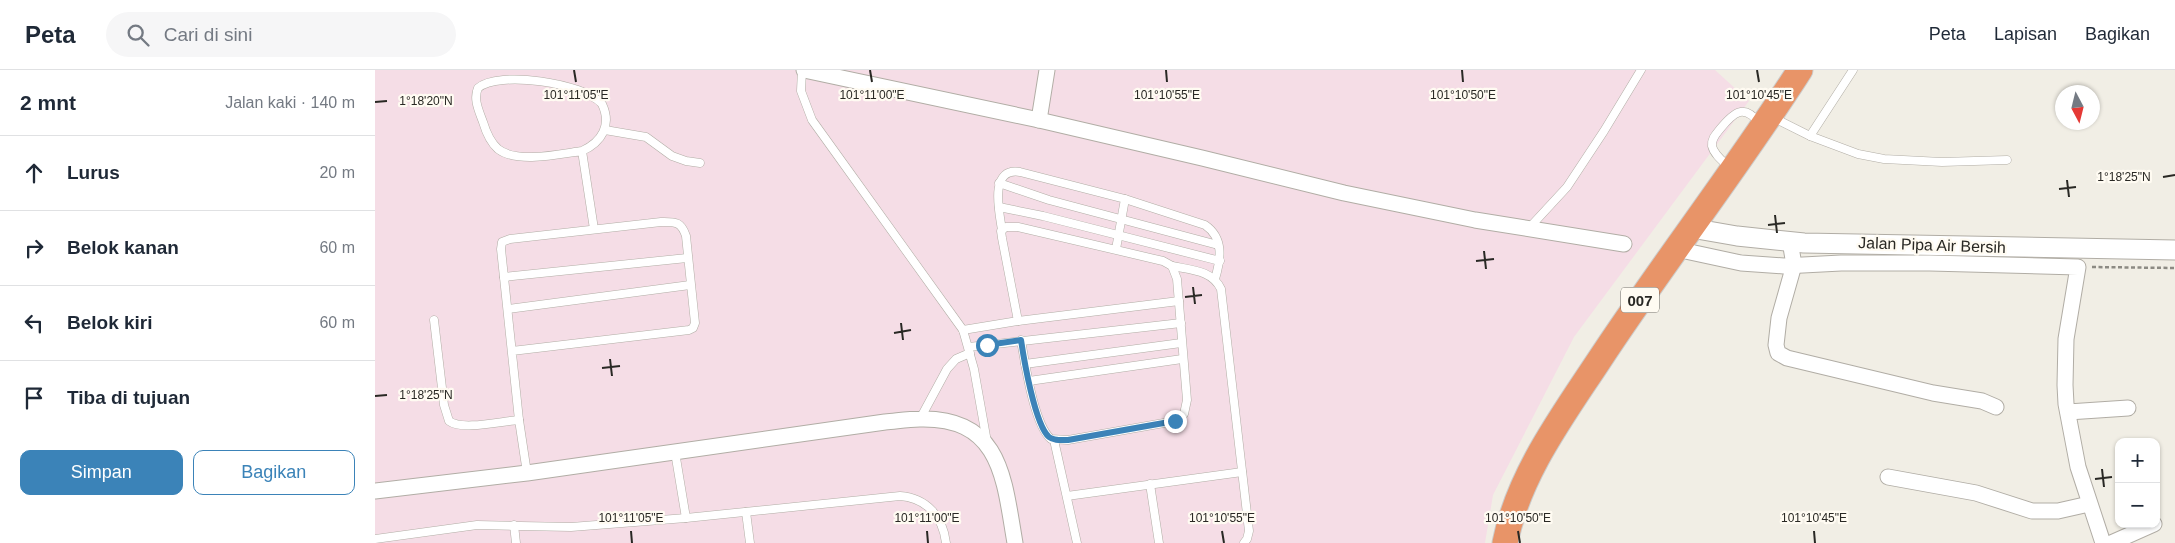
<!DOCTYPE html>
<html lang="id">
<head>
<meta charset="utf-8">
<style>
  body { margin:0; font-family:Arial,sans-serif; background:#f6f6f7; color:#1f2937 }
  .controls { position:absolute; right:15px; bottom:15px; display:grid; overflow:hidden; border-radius:10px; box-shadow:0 1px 4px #0004 }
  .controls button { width:45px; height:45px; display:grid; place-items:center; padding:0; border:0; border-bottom:1px solid #e0e1e3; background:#fff; color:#1f2937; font:25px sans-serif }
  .compass { position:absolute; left:1680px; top:15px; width:45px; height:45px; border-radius:50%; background:#fff; box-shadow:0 1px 4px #0004; rotate:173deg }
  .stop { position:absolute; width:15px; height:15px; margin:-11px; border:4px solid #3b83b8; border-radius:50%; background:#fff }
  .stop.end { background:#3b83b8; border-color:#fff; box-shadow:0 1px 5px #0008 }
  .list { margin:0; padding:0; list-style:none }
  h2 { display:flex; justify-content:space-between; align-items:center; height:65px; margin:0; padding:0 20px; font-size:21px }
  h2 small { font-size:16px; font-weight:400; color:#747a83 }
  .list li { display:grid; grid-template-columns:32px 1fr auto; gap:15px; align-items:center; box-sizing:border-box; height:75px; padding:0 20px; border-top:1px solid #e0e1e3 }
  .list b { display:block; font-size:19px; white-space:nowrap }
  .list em { font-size:16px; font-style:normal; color:#747a83 }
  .actions { display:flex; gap:10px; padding:15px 20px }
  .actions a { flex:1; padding:11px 0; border:1px solid #3b83b8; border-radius:10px; text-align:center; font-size:18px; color:#3b83b8 }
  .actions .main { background:#3b83b8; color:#fff }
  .icon { flex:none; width:28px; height:28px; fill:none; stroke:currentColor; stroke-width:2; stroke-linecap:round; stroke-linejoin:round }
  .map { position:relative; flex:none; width:1800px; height:473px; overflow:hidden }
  header { display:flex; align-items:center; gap:30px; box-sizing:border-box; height:70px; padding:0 25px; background:#fff; border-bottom:1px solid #e0e1e3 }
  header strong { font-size:24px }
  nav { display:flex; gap:28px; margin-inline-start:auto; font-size:18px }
  .search { width:350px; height:45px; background:#f6f6f7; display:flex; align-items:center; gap:12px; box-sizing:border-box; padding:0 18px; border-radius:28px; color:#747a83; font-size:19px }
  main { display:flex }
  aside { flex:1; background:#fff }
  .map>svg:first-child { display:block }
  .industrial { fill:#f5dde6 }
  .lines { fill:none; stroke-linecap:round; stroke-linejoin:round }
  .service-casing { stroke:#b1ada5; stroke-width:9 }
  .minor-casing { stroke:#b1ada5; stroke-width:17 }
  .tertiary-casing { stroke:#b1ada5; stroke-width:21 }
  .trunk-casing { stroke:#cccbca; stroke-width:27 }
  .path { stroke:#8c8a83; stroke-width:2.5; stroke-dasharray:4 2.5; stroke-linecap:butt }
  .service { stroke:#fff; stroke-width:8 }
  .minor { stroke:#fff; stroke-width:15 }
  .tertiary { stroke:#fff; stroke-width:19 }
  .trunk { stroke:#e89468; stroke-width:25 }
  .route { stroke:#3b83b8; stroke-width:6 }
  .ticks { fill:none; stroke:#292824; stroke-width:2 }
  .labels { text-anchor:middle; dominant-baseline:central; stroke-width:4.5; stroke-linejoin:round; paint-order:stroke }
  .shield { fill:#fffbf2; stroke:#696762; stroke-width:1 }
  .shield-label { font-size:15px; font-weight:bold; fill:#292824 }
  .street-label { font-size:16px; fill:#292824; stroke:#fffbf2 }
  .ticks-label { font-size:12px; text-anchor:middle; fill:#292824; stroke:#fffbf2; stroke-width:4.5; stroke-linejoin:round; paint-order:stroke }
</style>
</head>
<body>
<header>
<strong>Peta</strong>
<div class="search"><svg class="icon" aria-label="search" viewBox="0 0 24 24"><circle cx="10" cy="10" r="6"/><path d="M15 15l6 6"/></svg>Cari di sini</div>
<nav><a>Peta</a><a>Lapisan</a><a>Bagikan</a></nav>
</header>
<main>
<aside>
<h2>2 mnt<small>Jalan kaki · 140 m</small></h2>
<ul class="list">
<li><svg class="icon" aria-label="ahead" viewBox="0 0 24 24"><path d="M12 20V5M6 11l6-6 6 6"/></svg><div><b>Lurus</b></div><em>20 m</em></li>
<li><svg class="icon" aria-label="right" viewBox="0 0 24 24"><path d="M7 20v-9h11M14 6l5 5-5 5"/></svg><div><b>Belok kanan</b></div><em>60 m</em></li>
<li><svg class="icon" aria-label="left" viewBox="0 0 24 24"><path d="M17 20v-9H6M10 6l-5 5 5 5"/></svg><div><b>Belok kiri</b></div><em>60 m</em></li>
<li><svg class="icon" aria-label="arrive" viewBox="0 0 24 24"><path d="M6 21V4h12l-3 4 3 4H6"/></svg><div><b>Tiba di tujuan</b></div></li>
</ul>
<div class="actions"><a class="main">Simpan</a><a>Bagikan</a></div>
</aside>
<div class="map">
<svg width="1800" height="473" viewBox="0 0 1800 473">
  <rect width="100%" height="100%" fill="#f1eee5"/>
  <path class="industrial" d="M0,0H1340L1374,31L1199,267L1118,425L1110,473H0Z"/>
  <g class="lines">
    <g class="service-casing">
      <g id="service">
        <path d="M427,0L426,21L437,50L588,260L599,299L612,372"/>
        <path d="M1397,47L1435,66L1483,84L1509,89L1567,92L1632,90"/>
        <path d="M230,60L271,67L297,86L311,91L325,93"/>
        <path d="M1435,66L1478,0"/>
        <path d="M207,81C227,72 237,55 227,34C209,13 123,0 103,18C98,29 104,41 108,52C111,62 115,72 123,79C142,94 185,84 207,81L219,159"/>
        <path d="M1355,98C1349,92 1339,85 1337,76C1336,69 1341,64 1345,59C1359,42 1369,33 1385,54"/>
        <path d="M624,113L674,130L843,175"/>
        <path d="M750,129L830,155C849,168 846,189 840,209"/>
        <path d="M624,137L668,146L845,191"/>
        <path d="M1155,157L1192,117L1229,61L1266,0"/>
        <path d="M627,160C624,141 614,97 645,102L750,129L741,179"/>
        <path d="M797,196C816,200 837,200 846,219L874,461L872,469L869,473"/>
        <path d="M129,207L312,188"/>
        <path d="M133,239L315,215"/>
        <path d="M59,250L69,335L74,351C87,361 127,351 144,350"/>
        <path d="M643,251L627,168L626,161L631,157H643L788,191L797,196L802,209L812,330L809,344L800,351L693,370L676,369C659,355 650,293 646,270"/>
        <path d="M588,260L643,251L804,231"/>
        <path d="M594,277L806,253"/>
        <path d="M137,281L314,260L318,258L320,253L311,166C306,151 300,152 286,152L135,169L127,172L126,179L144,350L152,403"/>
        <path d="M650,294L806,273"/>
        <path d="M654,311L807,289"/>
        <path d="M545,349L572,299L581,289L595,283"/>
        <path d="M679,370L702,473"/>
        <path d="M300,382L311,448"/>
        <path d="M775,414L784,473"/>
        <path d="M692,426L867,402"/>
        <path d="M371,442L375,473"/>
        <path d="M139,455L141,473"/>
        <path d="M0,469L102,455L196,457L311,448L525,426C552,428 568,447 571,473"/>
      </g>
    </g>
    <g class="minor-casing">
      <g id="minor">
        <path d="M429,0L664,50L827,88L969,123L1100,150L1249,174"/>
        <path d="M664,50L672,0"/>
        <path d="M1415,171L1419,195L1404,248L1401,275L1403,283L1412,288L1558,323L1607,331L1621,337"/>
        <path d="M1301,179L1366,193L1409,196L1466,193H1555L1703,197L1691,269L1690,315L1691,334L1703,397L1728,473"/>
        <path d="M1693,342L1753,338"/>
        <path d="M1513,407L1601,423L1657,441H1683L1714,434"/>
        <path d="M0,421L152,403L510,352C522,351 533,349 545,349C627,347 629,410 640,473"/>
        <path d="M1736,473L1779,454"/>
      </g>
    </g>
    <g class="tertiary-casing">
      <path id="tertiary" d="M1316,158L1362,166L1429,173L1800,180"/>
    </g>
    <g class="trunk-casing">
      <path id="trunk" d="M1130,473C1143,406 1186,348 1223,292C1288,193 1361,100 1425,0"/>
    </g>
    <path class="path" d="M1717,197L1800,198"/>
    <use href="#service" class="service"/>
    <use href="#minor" class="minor"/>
    <use href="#tertiary" class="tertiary"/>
    <use href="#trunk" class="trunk"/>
  </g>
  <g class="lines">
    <path class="route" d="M612,275L646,270C649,290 660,355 674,367C679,371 686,370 693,370L800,351"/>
  </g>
  <path class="ticks" d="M199,0L201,12M495,0L497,12M791,0L792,12M1087,0L1088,12M1382,0L1384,12M0,32L12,31M1788,107L1800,105M1692,110L1694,127M1684,119L1701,117M1400,145L1402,163M1393,155L1410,153M1109,181L1111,199M1101,191L1119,189M818,217L820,234M810,227L827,225M526,253L528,270M519,263L536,260M235,289L237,306M227,298L245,296M0,326L12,325M1727,399L1729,417M1720,409L1737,407M256,461L257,473M552,461L553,473M847,461L849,473M1143,461L1145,473M1439,461L1440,473"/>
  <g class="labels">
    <rect class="shield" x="1246" y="217.5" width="38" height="25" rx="4"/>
    <g class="shield-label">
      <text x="1265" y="230">007</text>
    </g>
    <g class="street-label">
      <text transform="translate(1557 175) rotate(2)">Jalan Pipa Air Bersih</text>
    </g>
  </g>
  <g class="ticks-label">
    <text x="201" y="29">101°11'05"E</text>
    <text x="497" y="29">101°11'00"E</text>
    <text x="792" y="29">101°10'55"E</text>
    <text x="1088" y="29">101°10'50"E</text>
    <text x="1384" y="29">101°10'45"E</text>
    <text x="51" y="35">1°18'20"N</text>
    <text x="1749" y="111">1°18'25"N</text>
    <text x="51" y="329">1°18'25"N</text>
    <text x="256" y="452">101°11'05"E</text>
    <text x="552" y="452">101°11'00"E</text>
    <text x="847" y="452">101°10'55"E</text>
    <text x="1143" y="452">101°10'50"E</text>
    <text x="1439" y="452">101°10'45"E</text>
  </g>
</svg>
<div class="controls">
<button>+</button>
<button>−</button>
</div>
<svg class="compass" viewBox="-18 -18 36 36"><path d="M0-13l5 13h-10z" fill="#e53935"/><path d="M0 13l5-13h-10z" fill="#747a83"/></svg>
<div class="stop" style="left:612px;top:275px"></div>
<div class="stop end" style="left:800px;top:351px"></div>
</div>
</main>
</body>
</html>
